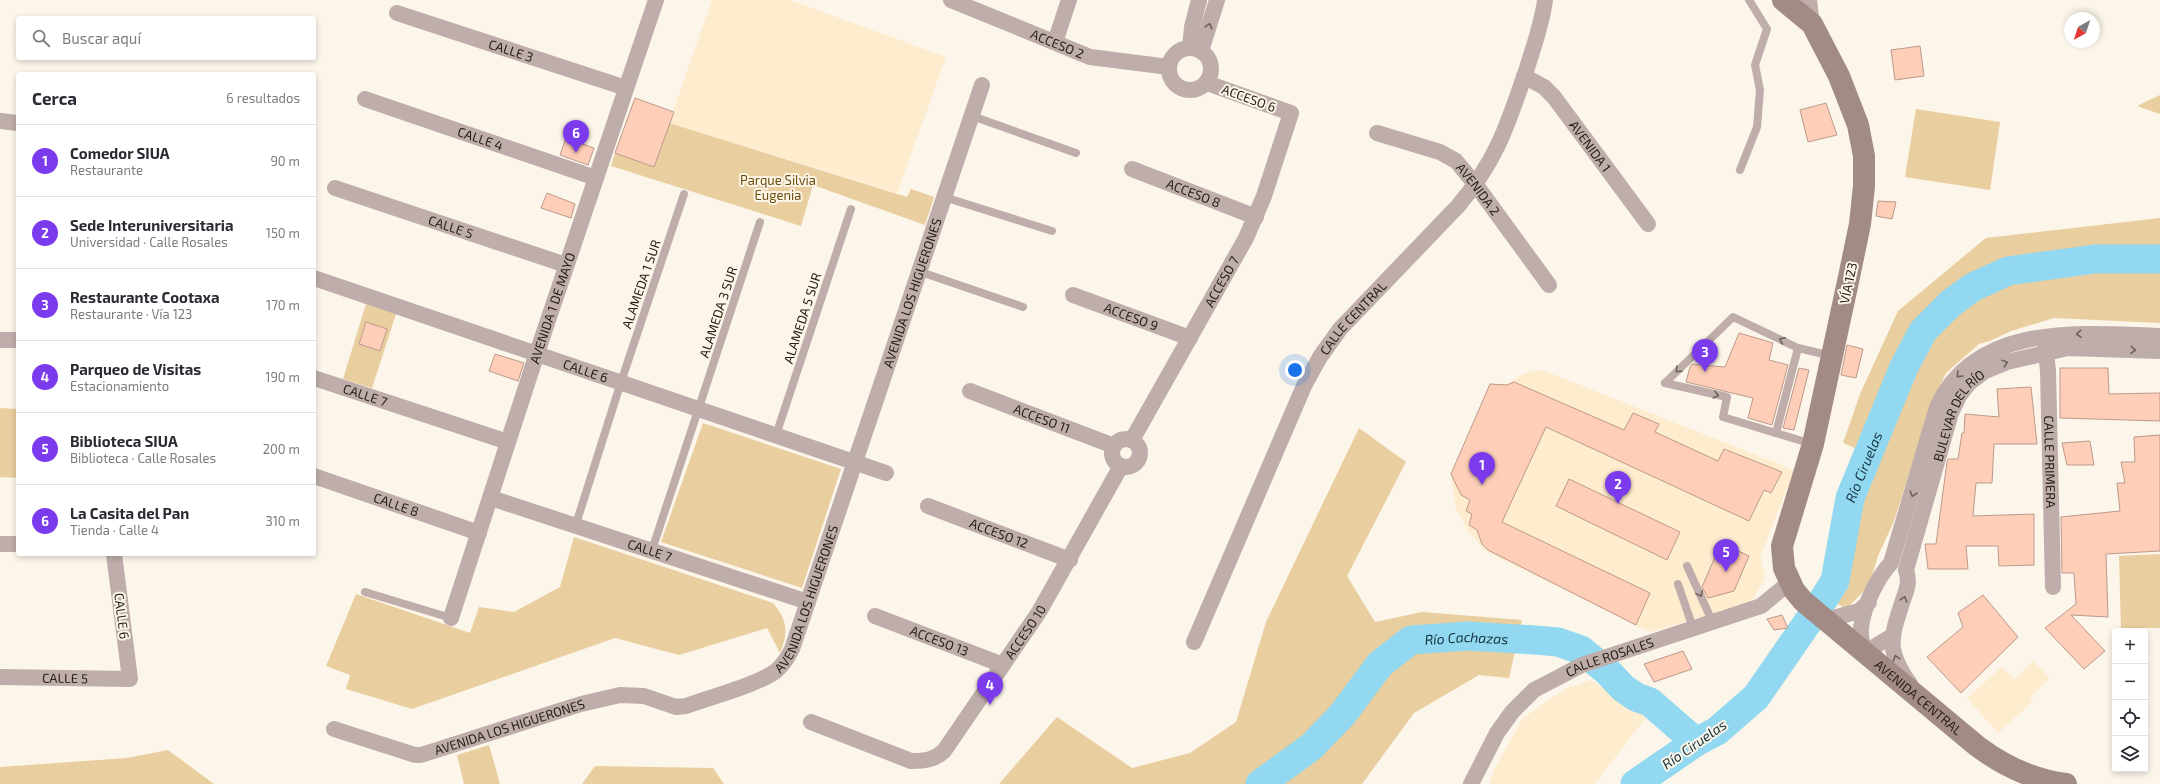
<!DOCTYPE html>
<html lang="es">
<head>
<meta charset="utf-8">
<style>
  body { margin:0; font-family:"Exo 2",sans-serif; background:#f2f2f3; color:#2b2b33 }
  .controls { position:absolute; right:12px; bottom:12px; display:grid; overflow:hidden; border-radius:4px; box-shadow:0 2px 6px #0003 }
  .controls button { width:36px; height:36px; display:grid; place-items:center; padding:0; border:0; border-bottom:1px solid #e1e1e2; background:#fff; color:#2b2b33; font:20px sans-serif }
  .compass { position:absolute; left:2064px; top:12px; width:36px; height:36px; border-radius:50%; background:#fff; box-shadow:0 2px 6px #0003; rotate:220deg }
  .you { position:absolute; left:1295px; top:370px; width:14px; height:14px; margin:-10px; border:3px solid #fff; border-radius:50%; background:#1a73e8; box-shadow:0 0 0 6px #1a73e833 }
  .badge { display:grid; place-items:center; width:26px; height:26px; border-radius:50%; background:#7c3aed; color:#fff; font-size:13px; font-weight:700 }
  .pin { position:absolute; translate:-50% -33px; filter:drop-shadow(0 1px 2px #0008) }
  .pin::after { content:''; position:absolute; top:21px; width:14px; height:12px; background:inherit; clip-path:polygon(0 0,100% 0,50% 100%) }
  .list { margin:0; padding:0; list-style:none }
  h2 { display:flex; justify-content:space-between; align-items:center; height:52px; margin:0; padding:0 16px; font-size:17px }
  h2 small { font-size:13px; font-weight:400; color:#7c7c81 }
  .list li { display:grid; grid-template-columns:26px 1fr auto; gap:12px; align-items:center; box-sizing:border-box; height:72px; padding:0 16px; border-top:1px solid #e1e1e2 }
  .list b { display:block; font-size:15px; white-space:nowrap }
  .list p { margin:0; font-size:13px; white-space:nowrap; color:#7c7c81 }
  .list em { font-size:13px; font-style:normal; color:#7c7c81 }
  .icon { flex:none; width:22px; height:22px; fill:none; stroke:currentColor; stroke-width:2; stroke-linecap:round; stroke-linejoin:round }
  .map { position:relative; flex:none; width:2160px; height:784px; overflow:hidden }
  .search { position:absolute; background:#fff; box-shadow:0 2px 6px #0003; left:16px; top:16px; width:300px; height:44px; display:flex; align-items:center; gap:10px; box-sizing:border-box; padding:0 14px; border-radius:4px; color:#7c7c81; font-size:15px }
  .panel { position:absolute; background:#fff; box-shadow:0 2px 6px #0003; left:16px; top:72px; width:300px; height:484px; border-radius:4px }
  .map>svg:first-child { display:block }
  .built { fill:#feecce }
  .green { fill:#e9ce9f; fill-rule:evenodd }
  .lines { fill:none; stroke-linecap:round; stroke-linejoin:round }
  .river { stroke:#92d8f1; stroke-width:29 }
  .building { fill:#feceb8; stroke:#bb9a8b }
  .service { stroke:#beadaa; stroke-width:8 }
  .minor { stroke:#beadaa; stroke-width:16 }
  .secondary { stroke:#a28a85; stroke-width:22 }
  .oneway { stroke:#6c6159 }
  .labels { text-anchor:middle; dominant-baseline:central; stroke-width:4; stroke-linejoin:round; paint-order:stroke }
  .street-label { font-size:13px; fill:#282216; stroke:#fcf5e9 }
  .park-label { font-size:13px; fill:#6b4d0a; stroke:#fcf5e9 }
  .water-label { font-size:14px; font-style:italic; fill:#13343f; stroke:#fcf5e9 }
</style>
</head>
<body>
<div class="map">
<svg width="2160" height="784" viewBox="0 0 2160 784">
  <rect width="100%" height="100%" fill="#fcf5e9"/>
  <g class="built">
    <path d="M712,0H790L946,57L897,193L669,123Z"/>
    <path d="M1532,371H1545L1794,470L1760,558L1765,573L1764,580L1755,596L1749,602L1738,607L1650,632L1485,551L1469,532L1456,509L1451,474L1490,384H1507L1523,374Z"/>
    <path d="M2033,661L2050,678L2030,697L2033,701L1998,733L1967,698L2002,667L2015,680Z"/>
    <path d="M1591,680L1646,717L1595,784H1489L1495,768L1523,718L1567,688Z"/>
  </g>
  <g class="green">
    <path d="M2160,95V114L2137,106Z"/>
    <path d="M1916,109L2000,122L1990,190L1905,177Z"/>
    <path d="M669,123L907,197L911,189L934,197L925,225L813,185L801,226L611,166L615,153L654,167Z"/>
    <path d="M2160,218V323L2054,318L2011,331L1990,341L1979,344L1946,373L1931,405L1894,521L1878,556L1869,586L1846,609L1827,597L1838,580L1855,496L1872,455L1843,443L1860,394L1898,311L1986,238Z"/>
    <path d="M366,304L396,314L372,388L343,379ZM366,322L387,329L380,351L359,344Z"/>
    <path d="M0,408L18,409V478L0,477Z"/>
    <path d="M703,423L841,469L802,588L661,542Z"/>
    <path d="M1359,428L1406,462L1347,576L1375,622L1422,612L1522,620L1509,678L1479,675L1414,713L1362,784H999L1057,717L1132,768L1190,753L1236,722L1266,622Z"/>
    <path d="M574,537L773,603C787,620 789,631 780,653L767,628L679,655L615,638L412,709L346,689L350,675L326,666L356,594L470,633L479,607L514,612L560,587Z"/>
    <path d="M2160,554V628H2121L2119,556Z"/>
    <path d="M489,745L500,784H464L457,755Z"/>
    <path d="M168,750L214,784H0V767L127,758Z"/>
    <path d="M595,766L713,768L724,784H582Z"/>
  </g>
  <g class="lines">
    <g class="river">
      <path id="s1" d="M1260,784L1311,747L1342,715L1380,664L1411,640L1467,636L1535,640L1558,642L1581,650L1607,671L1623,688L1636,697L1650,702L1696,742"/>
      <path id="s2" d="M1635,784L1696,742L1717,731L1756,697L1823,600L1835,581L1850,498L1904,367L1923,331L1951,303L1973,287L2008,271L2095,259H2160"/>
    </g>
  </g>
  <g class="building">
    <path d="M1920,46L1924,76L1895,80L1891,50Z"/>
    <path d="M635,98L674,112L654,167L615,153Z"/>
    <path d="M1826,103L1837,135L1808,142L1800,110Z"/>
    <path d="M566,138L594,148L588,165L560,155Z"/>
    <path d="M547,193L575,204L571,218L541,208Z"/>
    <path d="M1878,201L1896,202L1892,219L1876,216Z"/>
    <path d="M366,322L387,329L380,351L359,344Z"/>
    <path d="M1739,333L1773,343L1769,360L1788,365L1772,425L1748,418L1753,398L1686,382L1690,367L1692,364L1725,367Z"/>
    <path d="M1847,345L1863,349L1856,378L1841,375Z"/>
    <path d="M495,354L524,363L518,381L489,371Z"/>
    <path d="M1799,368L1809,370L1794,430L1783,428Z"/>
    <path d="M2060,368H2108L2109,394L2160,393V421L2060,418Z"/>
    <path d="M1514,382L1624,430L1633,413L1659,424L1655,432L1718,461L1724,449L1782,472L1771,493L1764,490L1749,521L1546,427L1502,522L1650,593L1636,625L1488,550L1482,544L1477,530L1469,525L1472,514L1466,511L1470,500L1461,495L1451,474L1490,384L1507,385Z"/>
    <path d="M2031,387L2037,444H1994L1992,483H1976L1973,516L2034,514V565L1999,566L1998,546H1966L1968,569H1928L1925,544H1936L1947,462L1948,459H1958L1962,433H1964L1965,414L1999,417L1997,389Z"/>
    <path d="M2160,435V551L2106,554L2108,617L2071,615L2105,651L2084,669L2045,628L2076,604L2074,573H2062L2061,517L2120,511L2117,483H2125L2121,462H2135L2134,437Z"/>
    <path d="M2090,441L2094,465H2067L2062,443Z"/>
    <path d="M1569,479L1680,532L1667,560L1556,506Z"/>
    <path d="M1721,543L1749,556L1734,591L1708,598L1702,587Z"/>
    <path d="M1983,595L2018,637L1961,693L1927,657L1963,627L1958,613Z"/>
    <path d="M1782,615L1788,628L1774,630L1767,619Z"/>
    <path d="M1683,651L1692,669L1654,682L1644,664Z"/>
  </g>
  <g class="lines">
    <g class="service">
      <path d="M972,116L1076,153"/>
      <path d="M1740,170L1757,127L1760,90L1755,65L1767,29L1749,0"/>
      <path d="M944,197L1052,231"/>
      <path d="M918,271L1023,307"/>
      <path d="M1665,383L1733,317L1798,348L1832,356"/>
      <path d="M1665,383L1727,397L1723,417L1812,444"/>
      <path d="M1776,433L1798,348"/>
      <path d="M776,435L851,209"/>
      <path d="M576,524L621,382L684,194"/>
      <path d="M652,550L760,222"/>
      <path d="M1687,566L1713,623"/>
      <path d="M1678,584L1693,628"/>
      <path d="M365,592L451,618"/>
    </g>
    <g class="minor">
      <path id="s3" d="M951,0L1090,57L1169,67"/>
      <path d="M1809,0L1812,24"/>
      <path id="s4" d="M397,13L626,88"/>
      <path d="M1055,42L1069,0"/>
      <circle cx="1190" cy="69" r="21"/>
      <path d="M1190,48L1192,27L1199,0"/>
      <path d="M1201,51L1217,0"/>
      <path id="s5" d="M1524,76L1544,87L1554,97L1648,224"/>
      <path id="s6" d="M365,99L596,178"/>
      <path d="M0,121L18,123"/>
      <path id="s7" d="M1377,133L1440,152L1456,161L1476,185L1549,285"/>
      <path id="s8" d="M1132,169L1256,217"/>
      <path id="s9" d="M335,188L566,265"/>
      <path id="s10" d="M314,278L886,473"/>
      <path id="s11" d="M1073,295L1190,338"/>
      <path d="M0,340H18"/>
      <path id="s12" d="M2045,342L2048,371L2053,587"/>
      <path id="s13" d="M314,378L508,442"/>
      <path id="s14" d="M970,391L1114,446"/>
      <circle cx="1126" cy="453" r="14"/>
      <path id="s15" d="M1132,440L1246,238L1264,196L1291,113L1207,83"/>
      <path id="s16" d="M314,476L479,533"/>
      <path id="s17" d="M491,498L808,602"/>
      <path id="s18" d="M928,506L1070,560"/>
      <path d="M0,544H18"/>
      <path id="s19" d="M875,616L1003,665"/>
      <path id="s20" d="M451,618L537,353L656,0"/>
      <path d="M1826,620L1859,611L1869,602"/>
      <path d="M1892,636L1864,653C1863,645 1860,637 1861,628C1863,607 1877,578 1891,563L1937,407C1976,322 2082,333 2160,336"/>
      <path id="s21" d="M1194,642L1304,386L1320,357L1340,329L1458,206C1497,160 1508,124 1527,68C1534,45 1542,24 1545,0"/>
      <path id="s22" d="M0,677L130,679L114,554"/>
      <path id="s23" d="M1910,684C1885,649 1891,638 1903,600C1907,589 1910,582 1906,570L1951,413L1959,396L1969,383L1985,371L2007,362L2068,348L2160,351"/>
      <path id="s24" d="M811,722L911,761C925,761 934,760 944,751L1039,612L1121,466"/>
      <path id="s25" d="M334,729L415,755H421L581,704L620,695L644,696L676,707L686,706C710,697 757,685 776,671C783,665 788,657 792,649L982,85"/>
      <path id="s26" d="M1471,784L1497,733L1512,712L1534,690L1582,665L1761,606L1790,582"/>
    </g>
    <path class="secondary" id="s27" d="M1783,0L1812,24L1839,76L1858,125L1864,156V186L1860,224L1849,277L1813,444L1782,546L1784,568L1794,590L1803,601L1977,746C2004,766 2032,780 2066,784"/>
  </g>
  <defs><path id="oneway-chevron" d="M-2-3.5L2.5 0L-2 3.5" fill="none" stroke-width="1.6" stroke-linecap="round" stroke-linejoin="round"/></defs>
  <g class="oneway">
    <use href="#oneway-chevron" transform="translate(1209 26) rotate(-74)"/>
    <use href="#oneway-chevron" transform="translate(2079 334) rotate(177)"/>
    <use href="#oneway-chevron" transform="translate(1782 340) rotate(-155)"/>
    <use href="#oneway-chevron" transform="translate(2133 350) rotate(2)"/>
    <use href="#oneway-chevron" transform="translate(2005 363) rotate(-19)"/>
    <use href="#oneway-chevron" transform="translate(1678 370) rotate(136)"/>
    <use href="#oneway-chevron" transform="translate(1959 375) rotate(135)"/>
    <use href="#oneway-chevron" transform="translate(1716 395) rotate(13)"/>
    <use href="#oneway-chevron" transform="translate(1913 494) rotate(106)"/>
    <use href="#oneway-chevron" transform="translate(1700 594) rotate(66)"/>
    <use href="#oneway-chevron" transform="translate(1904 599) rotate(-72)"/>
    <use href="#oneway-chevron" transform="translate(1896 658) rotate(-107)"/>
  </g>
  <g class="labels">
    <g class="street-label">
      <text stroke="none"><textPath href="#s3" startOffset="115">ACCESO 2</textPath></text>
      <text stroke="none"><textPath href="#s4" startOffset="120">CALLE 3</textPath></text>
      <text transform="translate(1249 98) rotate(20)">ACCESO 6</text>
      <text stroke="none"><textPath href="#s6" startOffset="122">CALLE 4</textPath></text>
      <text stroke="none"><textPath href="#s5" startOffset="98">AVENIDA 1</textPath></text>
      <text stroke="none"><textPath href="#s7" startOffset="120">AVENIDA 2</textPath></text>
      <text stroke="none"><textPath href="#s8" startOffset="66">ACCESO 8</textPath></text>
      <text stroke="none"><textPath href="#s9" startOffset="122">CALLE 5</textPath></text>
      <text stroke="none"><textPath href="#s15" startOffset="182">ACCESO 7</textPath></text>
      <text transform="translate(1848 283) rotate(-78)">VÍA 123</text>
      <text transform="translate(641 284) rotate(-71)">ALAMEDA 1 SUR</text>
      <text stroke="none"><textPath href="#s25" startOffset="867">AVENIDA LOS HIGUERONES</textPath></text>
      <text stroke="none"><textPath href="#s20" startOffset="326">AVENIDA 1 DE MAYO</textPath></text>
      <text transform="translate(718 312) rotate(-72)">ALAMEDA 3 SUR</text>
      <text stroke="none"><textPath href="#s11" startOffset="62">ACCESO 9</textPath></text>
      <text transform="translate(802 318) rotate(-72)">ALAMEDA 5 SUR</text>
      <text stroke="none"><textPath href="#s21" startOffset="363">CALLE CENTRAL</textPath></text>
      <text stroke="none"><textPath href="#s10" startOffset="287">CALLE 6</textPath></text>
      <text stroke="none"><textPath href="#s13" startOffset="54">CALLE 7</textPath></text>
      <text stroke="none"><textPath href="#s14" startOffset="77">ACCESO 11</textPath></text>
      <text stroke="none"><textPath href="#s23" startOffset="285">BULEVAR DEL RÍO</textPath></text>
      <text stroke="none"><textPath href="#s12" startOffset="120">CALLE PRIMERA</textPath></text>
      <text stroke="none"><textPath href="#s16" startOffset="87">CALLE 8</textPath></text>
      <text stroke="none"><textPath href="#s18" startOffset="76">ACCESO 12</textPath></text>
      <text stroke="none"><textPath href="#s17" startOffset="167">CALLE 7</textPath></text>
      <text stroke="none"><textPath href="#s25" startOffset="543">AVENIDA LOS HIGUERONES</textPath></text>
      <text transform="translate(122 616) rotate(83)">CALLE 6</text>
      <text stroke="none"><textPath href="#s24" startOffset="287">ACCESO 10</textPath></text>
      <text stroke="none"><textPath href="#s19" startOffset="69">ACCESO 13</textPath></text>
      <text stroke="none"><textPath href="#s26" startOffset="197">CALLE ROSALES</textPath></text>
      <text stroke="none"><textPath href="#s22" startOffset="65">CALLE 5</textPath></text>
      <text stroke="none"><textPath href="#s27" startOffset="791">AVENIDA CENTRAL</textPath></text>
      <text stroke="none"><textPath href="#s25" startOffset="184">AVENIDA LOS HIGUERONES</textPath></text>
    </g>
    <g class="park-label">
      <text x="778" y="180">Parque Silvia<tspan x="778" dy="15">Eugenia</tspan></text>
    </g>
    <g class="water-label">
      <text stroke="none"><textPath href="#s2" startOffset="408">Río Ciruelas</textPath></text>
      <text stroke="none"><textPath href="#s1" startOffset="266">Río Cachazas</textPath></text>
      <text transform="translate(1694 744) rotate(-35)">Río Ciruelas</text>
    </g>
  </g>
</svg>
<div class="controls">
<button>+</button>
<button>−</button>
<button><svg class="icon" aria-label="locate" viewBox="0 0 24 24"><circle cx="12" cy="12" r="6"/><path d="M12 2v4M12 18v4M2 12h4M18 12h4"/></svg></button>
<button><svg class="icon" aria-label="layers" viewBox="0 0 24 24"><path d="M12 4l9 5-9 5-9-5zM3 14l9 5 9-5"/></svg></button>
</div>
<svg class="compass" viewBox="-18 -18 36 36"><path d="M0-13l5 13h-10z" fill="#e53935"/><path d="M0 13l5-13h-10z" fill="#7c7c81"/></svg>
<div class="you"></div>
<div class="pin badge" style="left:1482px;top:485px">1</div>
<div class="pin badge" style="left:1618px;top:504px">2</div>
<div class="pin badge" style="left:1705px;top:372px">3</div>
<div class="pin badge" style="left:990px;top:705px">4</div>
<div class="pin badge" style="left:1726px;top:572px">5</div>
<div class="pin badge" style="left:576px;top:153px">6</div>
<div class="search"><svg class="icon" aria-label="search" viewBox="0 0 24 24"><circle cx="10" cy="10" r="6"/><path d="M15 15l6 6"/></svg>Buscar aquí</div>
<section class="panel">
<h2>Cerca<small>6 resultados</small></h2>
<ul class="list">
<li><span class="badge">1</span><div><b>Comedor SIUA</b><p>Restaurante</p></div><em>90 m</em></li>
<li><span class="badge">2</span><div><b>Sede Interuniversitaria</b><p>Universidad · Calle Rosales</p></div><em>150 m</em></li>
<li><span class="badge">3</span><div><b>Restaurante Cootaxa</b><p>Restaurante · Vía 123</p></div><em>170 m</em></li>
<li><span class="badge">4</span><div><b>Parqueo de Visitas</b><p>Estacionamiento</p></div><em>190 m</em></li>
<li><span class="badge">5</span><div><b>Biblioteca SIUA</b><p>Biblioteca · Calle Rosales</p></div><em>200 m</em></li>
<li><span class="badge">6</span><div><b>La Casita del Pan</b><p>Tienda · Calle 4</p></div><em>310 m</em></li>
</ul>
</section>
</div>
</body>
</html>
